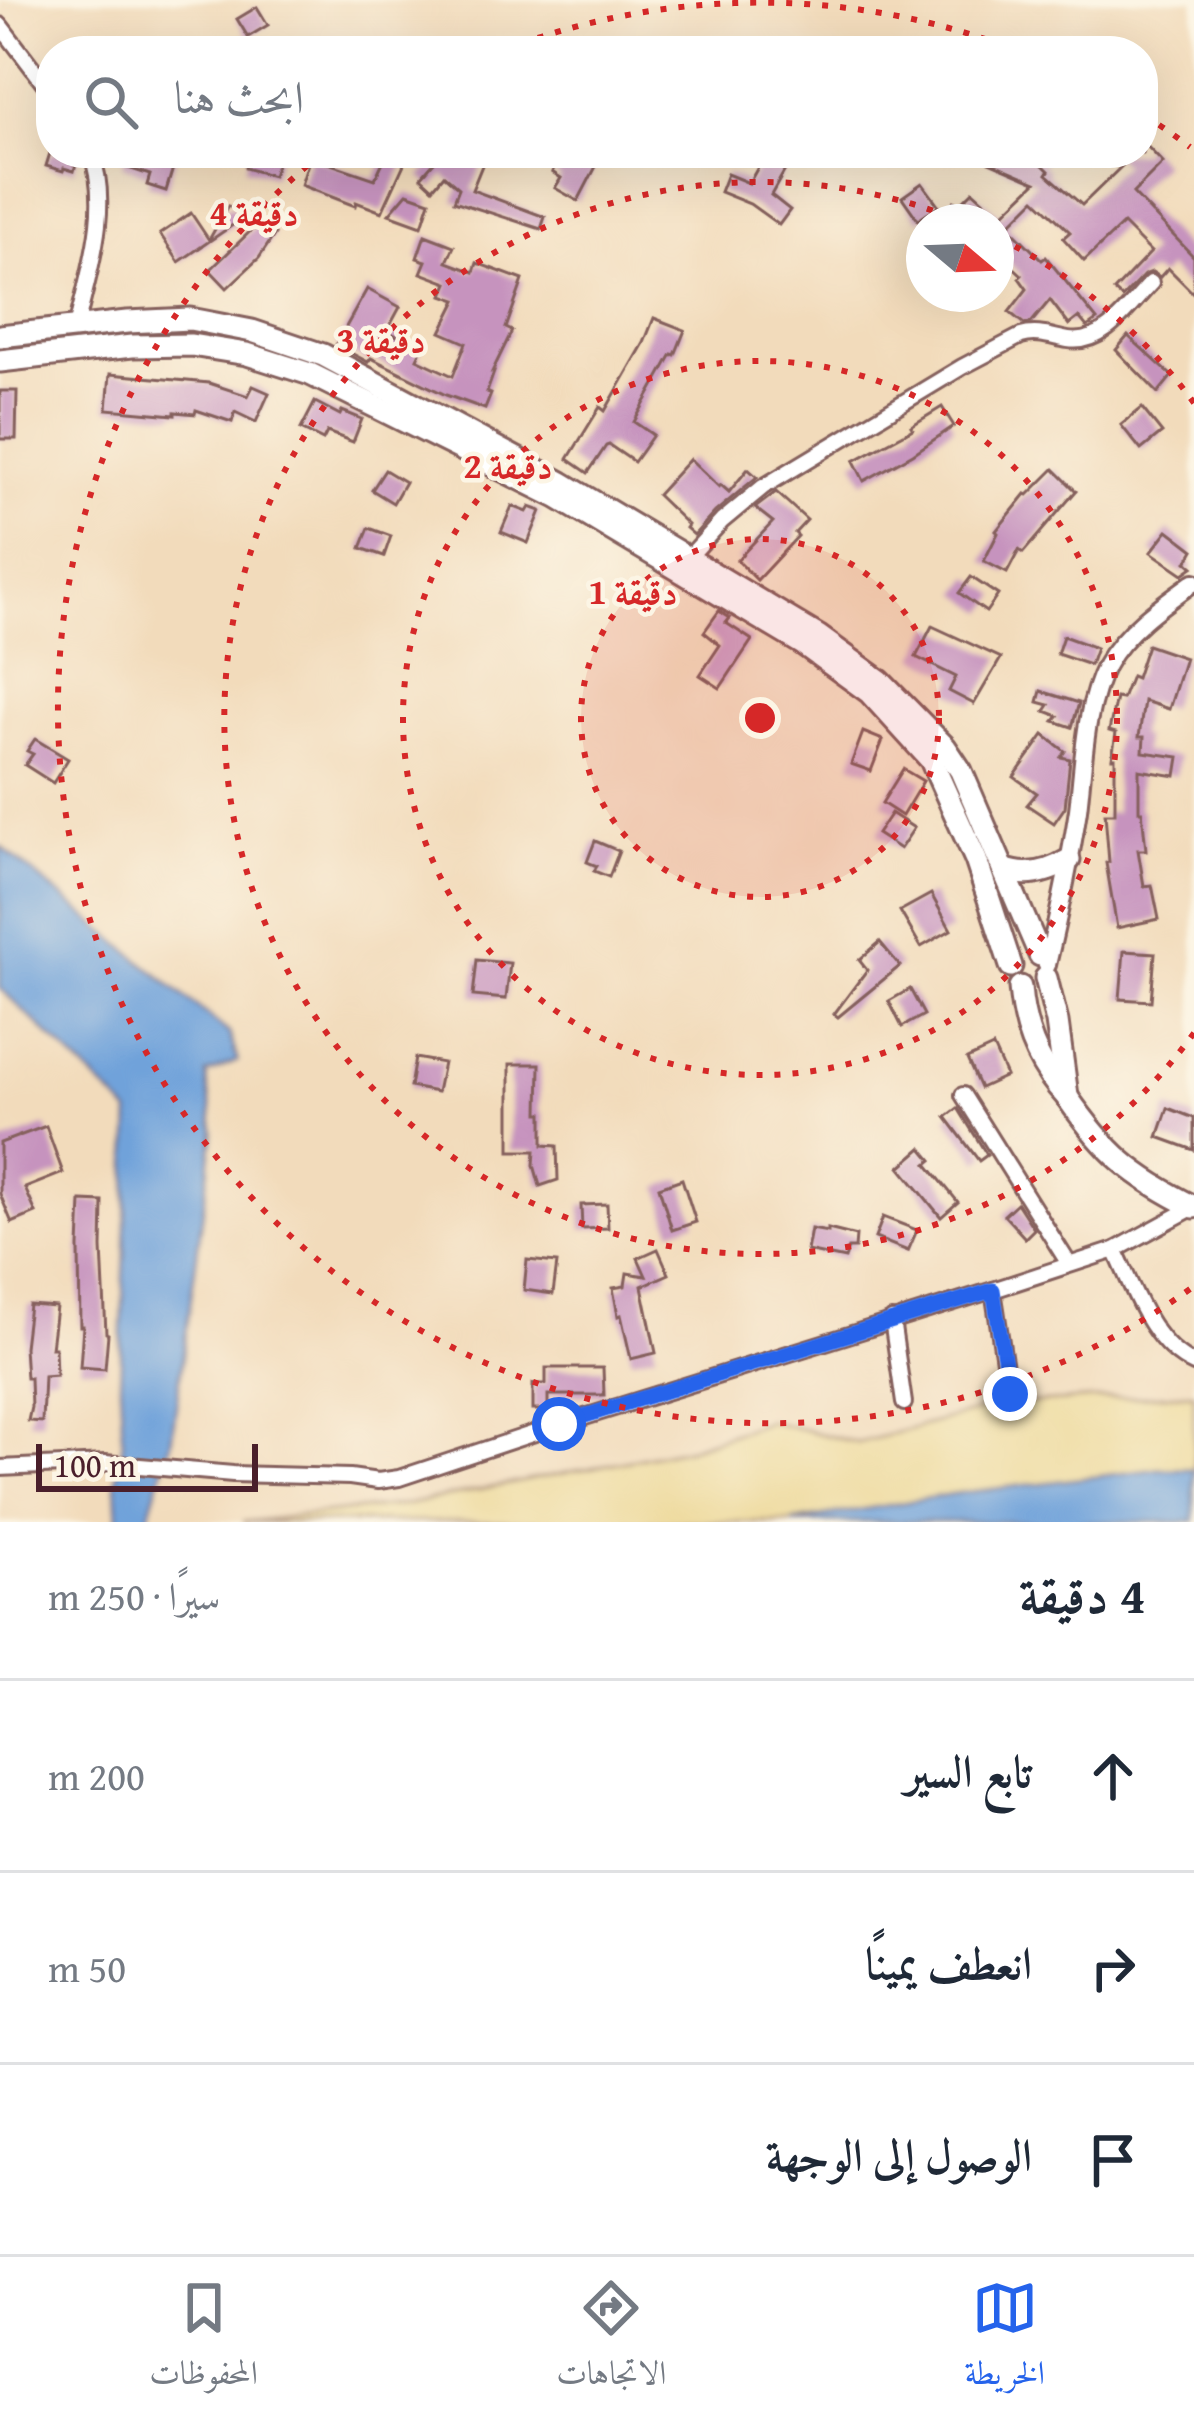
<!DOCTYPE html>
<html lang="ar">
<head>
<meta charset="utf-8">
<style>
  body { margin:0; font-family:"Gentium Book Plus",Amiri,serif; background:#f6f6f7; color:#1f2937; direction:rtl }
  .compass { position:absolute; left:906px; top:204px; width:108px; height:108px; border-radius:50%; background:#fff; box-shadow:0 12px 48px #0002; rotate:109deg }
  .scale { position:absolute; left:36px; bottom:30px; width:222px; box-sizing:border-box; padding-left:12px; border:6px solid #4a1f2b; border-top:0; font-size:33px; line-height:42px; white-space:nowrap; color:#4a1f2b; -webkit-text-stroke:9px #fcf5e5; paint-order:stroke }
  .stop { position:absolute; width:36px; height:36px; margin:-27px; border:9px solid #2563eb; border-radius:50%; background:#fff }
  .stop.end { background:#2563eb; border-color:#fff; box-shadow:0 3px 12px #0008 }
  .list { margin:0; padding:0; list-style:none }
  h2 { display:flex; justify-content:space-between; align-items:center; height:156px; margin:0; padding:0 48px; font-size:51px }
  h2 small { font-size:39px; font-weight:400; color:#747a83 }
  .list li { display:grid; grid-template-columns:78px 1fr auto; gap:36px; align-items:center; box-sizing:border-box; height:192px; padding:0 48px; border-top:3px solid #e0e1e3 }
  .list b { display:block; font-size:45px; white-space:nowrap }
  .list em { font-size:39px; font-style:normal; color:#747a83 }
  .icon { flex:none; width:66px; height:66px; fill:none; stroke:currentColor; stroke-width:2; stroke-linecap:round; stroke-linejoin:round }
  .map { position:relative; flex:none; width:1194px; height:1522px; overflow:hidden; direction:ltr }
  .search { position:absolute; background:#fff; box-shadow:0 12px 48px #0002; left:36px; right:36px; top:36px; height:132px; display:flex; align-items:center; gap:30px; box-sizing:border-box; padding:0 42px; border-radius:48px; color:#747a83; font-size:45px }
  .sheet { height:732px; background:#fff }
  nav { display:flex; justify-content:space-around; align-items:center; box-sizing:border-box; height:168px; border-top:3px solid #e0e1e3; background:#fff; font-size:33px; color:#747a83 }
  nav a { display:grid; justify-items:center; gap:6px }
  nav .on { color:#2563eb }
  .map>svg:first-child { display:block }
  .sand { fill:#eeda9e; stroke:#9c7c64; stroke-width:3 }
  .water { fill:#6fa2da; stroke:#5c6082; stroke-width:3 }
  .building { fill:#c693be }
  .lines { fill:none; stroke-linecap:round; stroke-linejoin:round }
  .minor-casing { stroke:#85615d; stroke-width:20 }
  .tertiary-casing { stroke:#85615d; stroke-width:22 }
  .primary-casing { stroke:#85615d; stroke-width:27 }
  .trunk-casing { stroke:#85615d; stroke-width:27 }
  .minor { stroke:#fff; stroke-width:14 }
  .tertiary { stroke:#fff; stroke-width:16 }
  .primary { stroke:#fff; stroke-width:21 }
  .trunk { stroke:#fff; stroke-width:21 }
  .route { stroke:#2563eb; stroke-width:15 }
  .ring { fill:none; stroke:#d62828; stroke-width:6; stroke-dasharray:6 12 }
  .centre { fill:#d62828; stroke:#fcf5e5; stroke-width:6 }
  .ring-label { font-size:36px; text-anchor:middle; font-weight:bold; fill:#d62828; stroke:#fcf5e5; stroke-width:9; stroke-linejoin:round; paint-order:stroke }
</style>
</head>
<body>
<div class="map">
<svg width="1194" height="1522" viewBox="0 0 1194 1522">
  <rect width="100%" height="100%" fill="#fcf5e5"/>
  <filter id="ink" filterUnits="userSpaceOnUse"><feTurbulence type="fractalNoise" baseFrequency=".00833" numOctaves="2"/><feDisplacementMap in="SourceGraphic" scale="24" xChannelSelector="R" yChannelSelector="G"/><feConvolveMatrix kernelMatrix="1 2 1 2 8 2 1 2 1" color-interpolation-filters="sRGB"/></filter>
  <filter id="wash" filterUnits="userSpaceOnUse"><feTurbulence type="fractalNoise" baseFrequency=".004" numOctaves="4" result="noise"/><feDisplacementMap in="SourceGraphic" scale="48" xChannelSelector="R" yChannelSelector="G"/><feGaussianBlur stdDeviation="2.7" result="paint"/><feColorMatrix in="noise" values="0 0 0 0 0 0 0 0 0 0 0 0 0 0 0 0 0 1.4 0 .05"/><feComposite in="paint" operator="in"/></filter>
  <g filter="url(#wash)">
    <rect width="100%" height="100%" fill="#f2dbbb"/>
    <path class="sand" d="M1194,1393V1469H1157L952,1494L791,1522H242L405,1505L689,1448L769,1421L858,1443L1000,1405Z"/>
    <g class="water">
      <path d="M0,846L229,1033L238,1061L206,1074L214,1131L171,1442L147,1522H118L116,1484L123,1441L120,1386L130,1113L0,988Z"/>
      <path d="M1158,1469H1194V1522H791L952,1494Z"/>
    </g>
    <g id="blocks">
      <g class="building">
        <path d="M257,7L268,25L248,37L237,19Z"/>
        <path d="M1143,142L1163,163L1133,193L1194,257V294L1168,268L1160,277L1152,272L1144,275L1122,298L1114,291L1151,252L1123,224L1084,261L1063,238L1070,232L1035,199L1008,226L1042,260L1046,257L1097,320L1087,327L1079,317L1069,325L1050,300L1031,323L1024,324L1009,312L1027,289L1019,278L1022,275L996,251V222H956L945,211L954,201L959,205L973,191L1001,216L1036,182L989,162L993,153H1053L1042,164L1049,171L1047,174L1082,205L1124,164L1113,153H1143Z"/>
        <path d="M50,153H79L74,171L64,168L63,171L46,166Z"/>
        <path d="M126,153H160L176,158L166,191L147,185L150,175L122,166Z"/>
        <path d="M249,153H280L273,176L245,168Z"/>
        <path d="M387,153H409L382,212L356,202L355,206L301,185L310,157L375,179Z"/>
        <path d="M426,153H487L472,190L545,217L541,229L454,201L459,188L444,175L433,188L421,177L435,161Z"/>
        <path d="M563,153H593L601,157L578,201L555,188L561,178L552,172Z"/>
        <path d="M766,153H772L789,163L771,195L790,210L779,225L750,204L720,192L727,174L749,183Z"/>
        <path d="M922,183L939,206L918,220L902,197Z"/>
        <path d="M407,193L430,201L422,226L389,214Z"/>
        <path d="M228,206L246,216L179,262L160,234L191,213L209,240Z"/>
        <path d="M259,223L275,234L259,258L227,288L210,270Z"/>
        <path d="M425,235L454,246L447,262L474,272L477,263L523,280L506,328L512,331L492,372H494L487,392L491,394L485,409L446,395L371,358L368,362L336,345L367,289L400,307L387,331L422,348L417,359L453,376L466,343L441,332L457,300L443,295L448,283L421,273L426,261L417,258Z"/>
        <path d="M654,318L685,330L675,355L672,354L634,422L653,435L634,462L609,445L606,446L588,473L568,459L600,407L605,411L644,343Z"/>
        <path d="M1128,336L1172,376L1158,393L1116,350Z"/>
        <path d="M110,374L209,383L248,396L253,386L269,393L256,422L235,412L232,422L196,410L195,414L175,412V415L107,409Z"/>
        <path d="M0,391H17L16,439H0Z"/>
        <path d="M315,402L340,415L342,411L362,419L353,442L327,432L323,440L301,429Z"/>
        <path d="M942,407L954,426L913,454L864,481L854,461L913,429L911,426Z"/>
        <path d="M1142,408L1162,433L1141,450L1121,425Z"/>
        <path d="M690,459L719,487L721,485L729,492L748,469L757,477L715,512L694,535L686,528L688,525L657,495Z"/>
        <path d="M1054,469L1076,491L1023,553L1019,550L1007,573L984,561L998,533L996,531L1026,494L1028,495Z"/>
        <path d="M385,470L405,482L393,503L372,490Z"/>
        <path d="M776,492L807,520L795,533L798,536L757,580L737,560L773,522L755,508Z"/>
        <path d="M512,506L527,512L530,507L541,511L528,543L501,532Z"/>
        <path d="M369,528L391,536L384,556L361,548Z"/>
        <path d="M1168,530L1194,550L1187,562L1193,567L1183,574L1151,552Z"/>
        <path d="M971,577L998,595L986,612L959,593Z"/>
        <path d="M719,611L730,618L726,623L752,640L720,688L700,675L720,645L704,632Z"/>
        <path d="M932,626L1001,658L974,704L949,691L956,677L916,657Z"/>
        <path d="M1063,636L1096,648L1090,665L1057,654Z"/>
        <path d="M1147,645L1185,658L1169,709L1144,701L1139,737H1144L1143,752L1179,757L1176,776L1139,770V811H1142L1146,850H1138L1144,886L1152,885L1159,919L1117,928L1106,863L1109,862L1105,813H1115V758H1112L1116,733L1109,731L1116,698L1122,699L1131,676L1136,678Z"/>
        <path d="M1041,691L1079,703L1072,727L1054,721L1058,716L1045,711L1049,705L1038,702Z"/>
        <path d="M863,732L883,740L871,771L851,764Z"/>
        <path d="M1044,735L1065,751L1061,757L1070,759L1065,807L1054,823L1027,805L1037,793L1014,777Z"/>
        <path d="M35,739L68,759L53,783L25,765L33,754L27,751Z"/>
        <path d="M903,769L923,781L902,816L882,803Z"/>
        <path d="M891,813L914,828L900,849L877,834Z"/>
        <path d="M595,841L619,851L609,877L594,871L597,866L587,862Z"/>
        <path d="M931,894L951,930L921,947L900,911Z"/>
        <path d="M880,942L900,966L838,1017L834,1014L867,970L859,960Z"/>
        <path d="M1124,951L1155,953L1151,1001L1120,999Z"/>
        <path d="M477,960L510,963L506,999L473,996Z"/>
        <path d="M910,989L924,1015L902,1027L889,1001Z"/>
        <path d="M993,1047L1006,1076L980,1088L967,1059Z"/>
        <path d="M415,1058L443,1063L437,1092L410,1087Z"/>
        <path d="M510,1064H540L539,1113H543V1145L557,1146L558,1180L540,1186L534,1165L535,1151H510Z"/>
        <path d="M958,1108L987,1155L979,1161L946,1117Z"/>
        <path d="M1168,1108L1194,1118V1150L1158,1137Z"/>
        <path d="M46,1126L63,1173L25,1188L36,1213L12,1223L0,1194V1143Z"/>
        <path d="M922,1148L932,1160L927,1164L958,1202L941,1217L900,1167Z"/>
        <path d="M682,1179L696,1222L672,1230L659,1187Z"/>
        <path d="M81,1201L103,1202L102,1248L106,1333L108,1334L105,1369L80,1367L83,1326H80L79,1248Z"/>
        <path d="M1017,1203L1034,1229L1025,1238L1004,1215Z"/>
        <path d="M607,1204L608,1228L582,1229L581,1205Z"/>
        <path d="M883,1217L917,1230L908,1251L875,1238Z"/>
        <path d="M811,1229L828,1232V1229L856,1236L855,1248H848L845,1259L807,1251Z"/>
        <path d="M658,1249L669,1274L642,1286L656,1353L631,1359L621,1315L618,1316L613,1288L625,1286L627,1273L646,1276L638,1258Z"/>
        <path d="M527,1260L557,1263L553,1294L524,1290Z"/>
        <path d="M29,1305L56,1307L51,1348H55L56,1375L44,1376L42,1422L28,1421L31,1407L30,1378H26L24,1347Z"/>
        <path d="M546,1368H603L604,1395H548V1410H533V1384H546Z"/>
      </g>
    </g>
  </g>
  <g filter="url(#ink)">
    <use href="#blocks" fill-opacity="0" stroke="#85615d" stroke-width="3"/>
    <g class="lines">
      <g class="minor-casing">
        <g id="minor">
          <path d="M0,25L51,92"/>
          <path d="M76,328C88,274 112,207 91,153"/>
          <path d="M688,558L722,521L763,487L962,367L1021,336C1038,331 1051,337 1068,340C1104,346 1129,306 1151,283"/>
          <path d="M963,1095L1069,1264"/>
          <path d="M1115,1250C1133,1288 1152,1346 1194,1364"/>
          <path d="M993,1290L1009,1394"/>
          <path d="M892,1320L904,1403"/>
          <path d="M0,1468L105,1463L233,1474L350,1477L378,1481L399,1478L559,1425L993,1290L1115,1250L1194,1207"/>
        </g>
      </g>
      <g class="tertiary-casing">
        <path id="tertiary" d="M1047,965C1059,914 1070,862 1078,810C1084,762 1084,708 1106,665C1124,631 1163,604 1194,582"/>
      </g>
      <g class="primary-casing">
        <path id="primary" d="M1067,1097C1106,1153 1132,1176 1194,1207"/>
      </g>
      <g class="trunk-casing">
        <g id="trunk">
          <path d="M0,336L127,322L190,319L252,331L323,355L562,483L818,636L880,681L945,747L961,771L1040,955"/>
          <path d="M0,361L132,346L191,345L247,354L310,374L557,497L803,644L869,692L931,760L976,860L1011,966"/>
          <path d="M1004,869C1027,879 1049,872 1069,860"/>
          <path d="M1046,978L1057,1022L1067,1096"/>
          <path d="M1020,987C1023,1028 1038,1066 1067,1097"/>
        </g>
      </g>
      <use href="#minor" class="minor"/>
      <use href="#tertiary" class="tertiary"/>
      <use href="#primary" class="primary"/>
      <use href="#trunk" class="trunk"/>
    </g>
  </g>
  <g class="lines" filter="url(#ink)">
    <path class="route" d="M559,1424L993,1290L1010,1394"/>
  </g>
  <circle cx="760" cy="718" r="179" fill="#d62828" fill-opacity=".12"/>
  <g class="ring">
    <circle cx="760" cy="718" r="179"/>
    <circle cx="760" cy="718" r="357"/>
    <path d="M1194 1033A536 536 0 1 1 961 221M999 238A536 536 0 0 1 1194 403"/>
    <path d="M1190 1289A715 715 0 0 1 320 155M504 50A715 715 0 0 1 1016 50M1144 115A715 715 0 0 1 1190 147"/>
  </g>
  <circle cx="760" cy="718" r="18" class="centre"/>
  <g class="ring-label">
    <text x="254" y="225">4 دقيقة</text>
    <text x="381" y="352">3 دقيقة</text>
    <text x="508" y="478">2 دقيقة</text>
    <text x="633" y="604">1 دقيقة</text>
  </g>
</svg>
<svg class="compass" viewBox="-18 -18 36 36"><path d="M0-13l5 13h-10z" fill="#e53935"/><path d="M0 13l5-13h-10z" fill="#747a83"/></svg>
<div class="scale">100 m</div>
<div class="stop" style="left:559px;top:1424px"></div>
<div class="stop end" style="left:1010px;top:1394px"></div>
<div class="search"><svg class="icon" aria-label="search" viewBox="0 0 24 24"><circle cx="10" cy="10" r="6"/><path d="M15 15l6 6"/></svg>ابحث هنا</div>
</div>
<section class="sheet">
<h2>4 دقيقة<small>سيرًا · 250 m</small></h2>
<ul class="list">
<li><svg class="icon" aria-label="ahead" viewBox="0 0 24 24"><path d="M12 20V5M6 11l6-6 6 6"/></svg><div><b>تابع السير</b></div><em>200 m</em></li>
<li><svg class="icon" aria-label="right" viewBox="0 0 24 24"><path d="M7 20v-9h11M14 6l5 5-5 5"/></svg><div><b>انعطف يمينًا</b></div><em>50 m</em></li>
<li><svg class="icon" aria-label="arrive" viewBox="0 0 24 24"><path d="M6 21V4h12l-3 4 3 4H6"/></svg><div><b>الوصول إلى الوجهة</b></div></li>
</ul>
</section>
<nav>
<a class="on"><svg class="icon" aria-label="map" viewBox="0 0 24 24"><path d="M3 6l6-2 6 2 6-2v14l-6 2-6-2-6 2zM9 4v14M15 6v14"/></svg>الخريطة</a>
<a><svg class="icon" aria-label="directions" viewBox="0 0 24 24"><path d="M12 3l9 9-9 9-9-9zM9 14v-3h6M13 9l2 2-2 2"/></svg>الاتجاهات</a>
<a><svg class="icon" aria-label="saved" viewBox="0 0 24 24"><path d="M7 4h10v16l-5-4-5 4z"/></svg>المحفوظات</a>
</nav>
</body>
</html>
